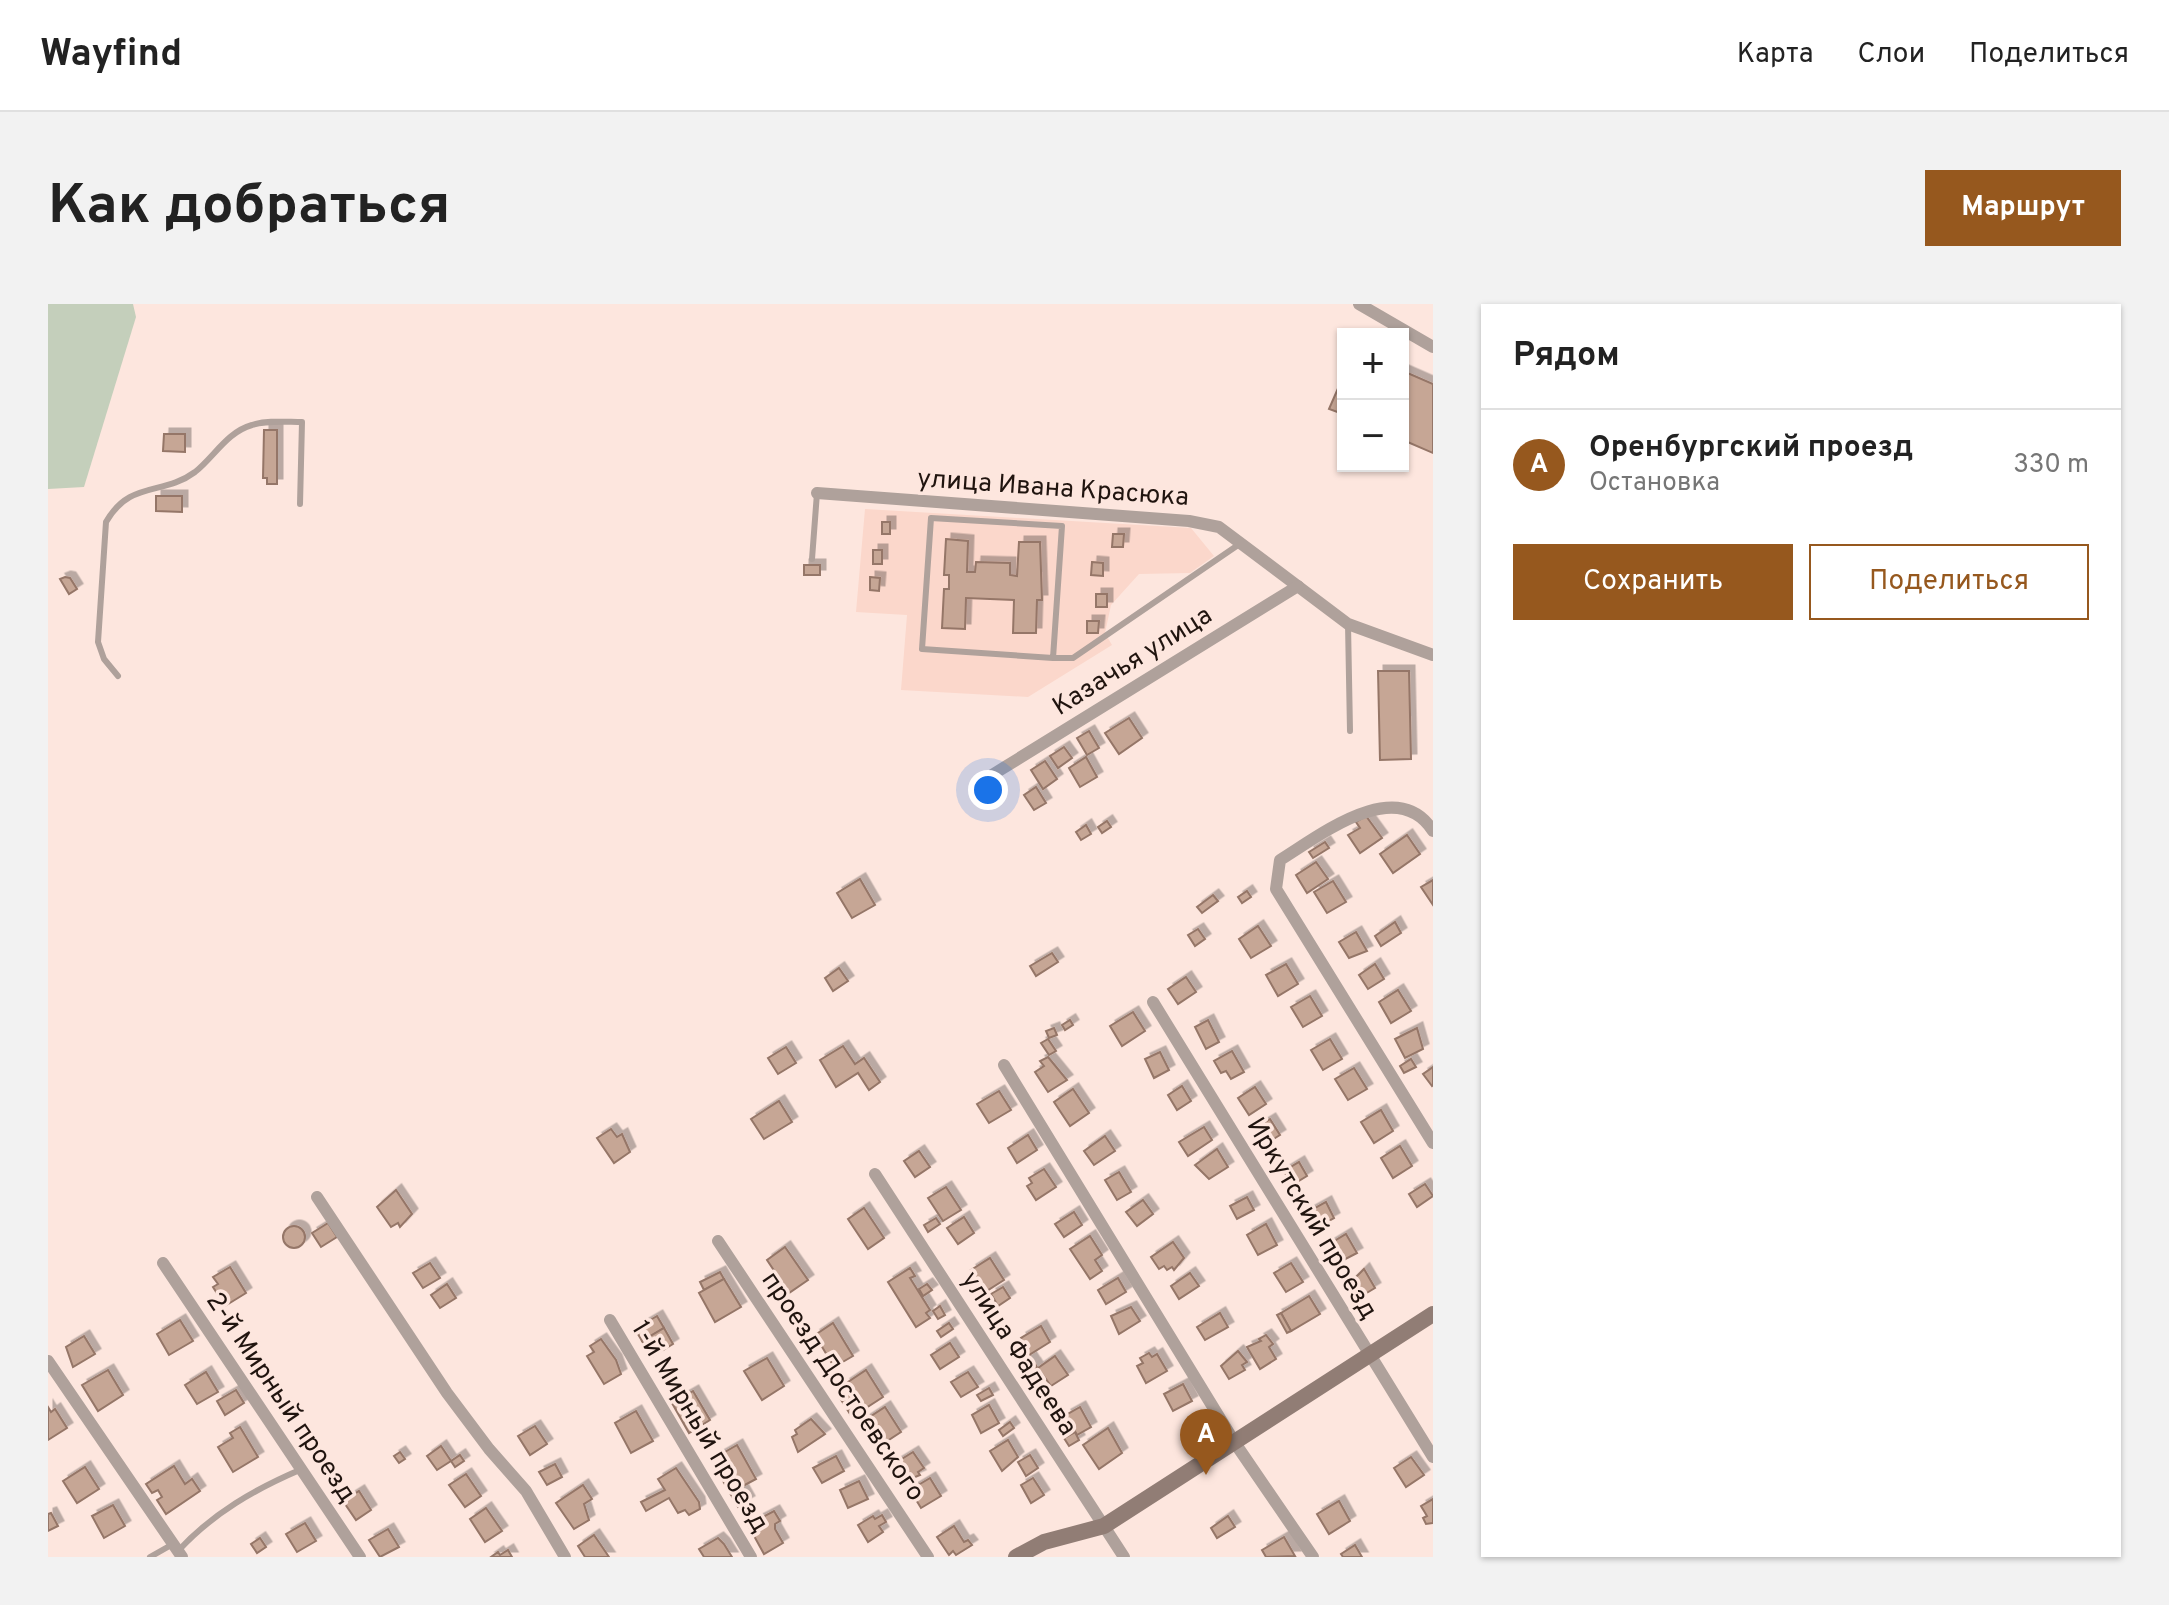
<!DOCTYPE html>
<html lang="ru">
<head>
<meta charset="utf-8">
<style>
  body { margin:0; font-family:Overpass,sans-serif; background:#f2f2f2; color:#222 }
  .controls { position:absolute; right:24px; top:24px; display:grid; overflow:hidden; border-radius:0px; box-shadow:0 2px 6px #0004 }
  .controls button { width:72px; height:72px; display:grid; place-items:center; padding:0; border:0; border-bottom:2px solid #e0e0e0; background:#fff; color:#222; font:40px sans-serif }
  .you { position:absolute; left:940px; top:486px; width:28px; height:28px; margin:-20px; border:6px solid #fff; border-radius:50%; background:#1a73e8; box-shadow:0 0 0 12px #1a73e833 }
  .badge { display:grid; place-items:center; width:52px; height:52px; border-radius:50%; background:#96581e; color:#fff; font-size:26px; font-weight:700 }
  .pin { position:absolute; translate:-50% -66px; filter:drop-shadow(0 2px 4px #0008) }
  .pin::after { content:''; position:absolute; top:42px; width:28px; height:24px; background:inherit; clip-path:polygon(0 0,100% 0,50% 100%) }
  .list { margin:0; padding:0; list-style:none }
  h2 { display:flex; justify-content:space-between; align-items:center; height:104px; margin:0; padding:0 32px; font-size:34px }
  h2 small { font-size:26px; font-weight:400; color:#767676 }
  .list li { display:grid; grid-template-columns:52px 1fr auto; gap:24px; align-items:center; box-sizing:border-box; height:112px; padding:0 32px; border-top:2px solid #e0e0e0 }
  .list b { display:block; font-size:30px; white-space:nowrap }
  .list p { margin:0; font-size:26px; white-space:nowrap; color:#767676 }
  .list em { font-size:26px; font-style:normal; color:#767676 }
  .actions { display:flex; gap:16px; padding:24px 32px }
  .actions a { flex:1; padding:18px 0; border:2px solid #96581e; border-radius:0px; text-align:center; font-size:28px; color:#96581e }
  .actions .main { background:#96581e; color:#fff }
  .map { position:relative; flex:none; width:1385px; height:1253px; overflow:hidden; border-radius:0px }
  header { display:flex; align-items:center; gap:48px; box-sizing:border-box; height:112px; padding:0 40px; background:#fff; border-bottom:2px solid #e0e0e0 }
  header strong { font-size:38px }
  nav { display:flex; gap:44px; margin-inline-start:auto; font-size:28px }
  .intro { display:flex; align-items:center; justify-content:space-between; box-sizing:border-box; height:192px; padding:0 48px }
  h1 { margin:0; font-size:56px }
  .button { padding:20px 36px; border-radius:0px; background:#96581e; color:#fff; font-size:28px; font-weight:700 }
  main { display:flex; gap:48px; padding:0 48px }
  aside { flex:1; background:#fff; border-radius:0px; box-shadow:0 2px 6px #0004 }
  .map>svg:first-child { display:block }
  .built { fill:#fbd7cb }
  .green { fill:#c4cfbb }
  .building { fill:#c6a695; stroke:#957667; stroke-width:2; filter:url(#shadow) }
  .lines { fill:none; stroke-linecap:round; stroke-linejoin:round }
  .lane { stroke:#afa19b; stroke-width:6 }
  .street { stroke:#afa19b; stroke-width:12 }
  .secondary { stroke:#917d75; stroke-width:16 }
  .labels { text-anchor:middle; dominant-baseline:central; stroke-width:7; stroke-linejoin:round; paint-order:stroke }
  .street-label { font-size:26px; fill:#20140f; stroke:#fde6de }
</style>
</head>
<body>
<header>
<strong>Wayfind</strong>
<nav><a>Карта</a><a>Слои</a><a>Поделиться</a></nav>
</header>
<div class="intro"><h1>Как добраться</h1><a class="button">Маршрут</a></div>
<main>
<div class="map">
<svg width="1385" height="1253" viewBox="0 0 1385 1253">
  <defs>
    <filter id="shadow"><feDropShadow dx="5.5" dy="-5.5" stdDeviation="0" flood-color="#0004"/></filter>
  </defs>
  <rect width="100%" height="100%" fill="#fde6de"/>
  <path class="built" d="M817,205L1143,224L1166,252L1142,269L1091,270L1063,301L1057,329L1064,341L980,393L853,386L859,311L808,308Z"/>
  <path class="green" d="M0,0H85L88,13L36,183L0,185Z"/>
  <g class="building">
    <path d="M1355,67L1385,80V149L1355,136Z"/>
    <path d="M1295,73V110L1281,105Z"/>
    <path d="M216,126H229V180H219V174H215Z"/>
    <path d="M116,130H137V148L115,147Z"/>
    <path d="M108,192H134V208L108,207Z"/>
    <rect x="834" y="218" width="8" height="12"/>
    <path d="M1065,230H1076L1075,243H1064Z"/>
    <path d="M898,235L920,237L919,268H927L928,258L962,259V271L969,272L971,238H992L994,296H989L988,329H965L966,296L918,294L917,325L894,324L896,285H901V271H896Z"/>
    <rect x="825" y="246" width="9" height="14"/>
    <path d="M1044,258L1055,259V272L1043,271Z"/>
    <rect x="756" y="261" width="16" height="10"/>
    <path d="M17,273L22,274L29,285L21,290L12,275Z"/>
    <path d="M822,273L832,274L831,287L822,286Z"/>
    <rect x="1048" y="290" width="11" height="13"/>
    <path d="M1039,317H1051L1050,329H1039Z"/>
    <path d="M1330,367H1361L1363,455L1332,456Z"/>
    <path d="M1081,414L1094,434L1071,450L1057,429Z"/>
    <path d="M1041,427L1051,444L1039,451L1029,434Z"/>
    <path d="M1016,443L1024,454L1010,464L1002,452Z"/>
    <path d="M1038,453L1049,473L1032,483L1021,464Z"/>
    <path d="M997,457L1009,475L995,485L983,466Z"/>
    <path d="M988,483L998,499L986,506L976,491Z"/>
    <path d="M1318,512L1334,534L1312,549L1300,531L1312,524L1308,518Z"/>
    <path d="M1059,517L1063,523L1054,529L1050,523Z"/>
    <path d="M1038,521L1043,530L1033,536L1028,528Z"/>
    <path d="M1359,531L1372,550L1345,569L1332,550Z"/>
    <path d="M1277,538L1281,544L1265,554L1261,548Z"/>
    <path d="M1268,558L1280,575L1259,589L1248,571Z"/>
    <path d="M812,575L827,601L804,614L789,589Z"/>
    <path d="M1385,576V601L1373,583Z"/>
    <path d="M1285,577L1298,598L1279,609L1266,588Z"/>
    <path d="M1199,587L1203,593L1194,599L1190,593Z"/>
    <path d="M1165,591L1170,597L1154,609L1149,603Z"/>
    <path d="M1347,618L1353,629L1333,642L1327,632Z"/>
    <path d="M1210,622L1223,642L1203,654L1191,635Z"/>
    <path d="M1150,625L1157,635L1147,642L1140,631Z"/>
    <path d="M1308,628L1319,647L1301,654L1291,638Z"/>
    <path d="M1004,649L1010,658L988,672L982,662Z"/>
    <path d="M1238,660L1250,680L1230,692L1218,671Z"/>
    <path d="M1327,660L1336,675L1320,685L1311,671Z"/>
    <path d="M791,664L800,677L785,687L777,674Z"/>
    <path d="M1138,673L1148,688L1130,700L1120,685Z"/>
    <path d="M1350,686L1363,707L1343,719L1331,698Z"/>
    <path d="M1262,692L1274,712L1255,723L1243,703Z"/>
    <path d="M1085,708L1097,727L1074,742L1062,722Z"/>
    <path d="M1022,716L1025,721L1017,726L1014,721Z"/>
    <path d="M1160,716L1171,738L1158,745L1147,723Z"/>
    <path d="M1006,724L1009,731L1001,734L998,727Z"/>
    <path d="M1369,724L1375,745L1357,754L1347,735Z"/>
    <path d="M1000,735L1008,747L1001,751L993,739Z"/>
    <path d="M1282,735L1294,755L1275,766L1263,746Z"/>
    <path d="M795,742L807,760L816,754L832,778L821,786L810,769L788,783L772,756Z"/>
    <path d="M738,743L748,759L730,770L720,754Z"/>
    <path d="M1184,747L1196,768L1183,775L1178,767L1173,769L1166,757Z"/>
    <path d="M1112,748L1121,766L1106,774L1097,755Z"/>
    <path d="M1000,753L1019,776L1000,788L987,768L996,762L992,757Z"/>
    <path d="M1363,755L1368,763L1356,769L1352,762Z"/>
    <path d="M1385,763V781L1384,782L1375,770Z"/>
    <path d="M1306,764L1319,785L1300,796L1287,775Z"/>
    <path d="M1134,782L1143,797L1129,806L1120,791Z"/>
    <path d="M1207,783L1218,800L1201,811L1190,794Z"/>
    <path d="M1025,785L1041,809L1022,822L1006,798Z"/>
    <path d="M951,787L963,806L941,819L929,800Z"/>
    <path d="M731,797L744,818L716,835L703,815Z"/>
    <path d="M1333,806L1345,827L1326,839L1313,818Z"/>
    <path d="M1222,815L1232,831L1219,839L1209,823Z"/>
    <path d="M1156,823L1164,836L1140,852L1131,838Z"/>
    <path d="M563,825L569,833L574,830L582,848L566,859L549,834Z"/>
    <path d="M980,831L989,846L969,859L960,844Z"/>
    <path d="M1057,832L1067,847L1046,861L1036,847Z"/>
    <path d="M1352,842L1364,862L1345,874L1333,854Z"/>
    <path d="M1169,845L1180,863L1161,875L1147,861Z"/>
    <path d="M871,847L882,863L867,873L856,857Z"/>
    <path d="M1251,858L1259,872L1244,881L1236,867Z"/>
    <path d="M996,865L1008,883L988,896L979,882L984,879L981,874Z"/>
    <path d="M1071,868L1083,888L1069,896L1057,876Z"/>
    <path d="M1377,880L1385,892L1369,903L1361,890Z"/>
    <path d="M898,883L913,906L895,917L880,894Z"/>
    <path d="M348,886L364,910L352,923L350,919L343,923L329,903Z"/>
    <path d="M1199,893L1206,906L1189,915L1182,902Z"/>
    <path d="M1095,896L1105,910L1089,922L1078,908Z"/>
    <path d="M1278,898L1286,914L1268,924L1260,908Z"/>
    <path d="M816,904L836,934L820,945L800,915Z"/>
    <path d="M1026,908L1034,921L1016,933L1007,920Z"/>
    <path d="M916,913L926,929L910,940L899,924Z"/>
    <path d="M888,914L892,920L880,928L876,921Z"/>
    <path d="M280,919L289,933L273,943L264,929Z"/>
    <path d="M1218,920L1229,941L1210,951L1199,931Z"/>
    <circle cx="246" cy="933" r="11"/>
    <path d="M1298,930L1309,949L1288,960L1278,942Z"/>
    <path d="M1042,932L1054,951L1047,956L1054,967L1042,975L1022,945Z"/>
    <path d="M1125,938L1136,954L1126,966L1124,963L1119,966L1116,962L1111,965L1103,953Z"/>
    <path d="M737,943L760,976L741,989L719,956Z"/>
    <path d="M942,954L956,976L937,988L923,966Z"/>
    <path d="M382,959L392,974L375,984L365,969Z"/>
    <path d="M1243,959L1255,978L1238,988L1226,969Z"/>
    <path d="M182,963L198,989L177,1002L165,983L170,980L165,973Z"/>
    <path d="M862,964L867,972L862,974L882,1006L878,1009L882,1014L868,1023L840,978Z"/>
    <path d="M1316,965L1327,984L1312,993L1303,978Z"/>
    <path d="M672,968L676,975L656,986L652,978Z"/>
    <path d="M1142,969L1151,982L1131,995L1123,982Z"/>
    <path d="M1070,974L1078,988L1058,1000L1050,986Z"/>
    <path d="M676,975L693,1003L667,1018L651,989Z"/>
    <path d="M399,980L408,994L392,1004L383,991Z"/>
    <path d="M879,980L884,986L875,992L871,985Z"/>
    <path d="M955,983L962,994L950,1002L943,990Z"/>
    <path d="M1261,992L1272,1010L1243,1027L1233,1009Z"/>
    <path d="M892,1002L897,1011L890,1015L885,1007Z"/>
    <path d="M1083,1003L1092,1017L1071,1030L1063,1012Z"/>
    <path d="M1172,1009L1180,1023L1157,1036L1149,1023Z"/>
    <path d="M1233,1009L1243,1027L1239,1029L1229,1011Z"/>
    <path d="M609,1012L616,1024L594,1037L587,1025Z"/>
    <path d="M132,1016L145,1037L121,1051L109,1030Z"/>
    <path d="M785,1019L805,1052L786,1063L767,1031Z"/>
    <path d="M901,1019L905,1025L893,1033L889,1027Z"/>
    <path d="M993,1022L1002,1038L981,1051L973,1034Z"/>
    <path d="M616,1024L625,1040L604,1053L594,1037Z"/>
    <path d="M1218,1031L1225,1040L1221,1043L1228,1055L1212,1065L1199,1043L1213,1037L1211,1035Z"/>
    <path d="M36,1032L47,1050L25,1063L18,1043Z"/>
    <path d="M553,1035L568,1056L573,1070L556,1080L539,1052L546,1048L542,1042Z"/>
    <path d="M902,1039L911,1053L892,1065L883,1051Z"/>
    <path d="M1190,1047L1199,1058L1194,1061L1197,1066L1181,1075L1173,1062Z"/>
    <path d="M1101,1049L1104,1053L1109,1050L1119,1067L1098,1079L1089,1062L1095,1059L1092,1054Z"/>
    <path d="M981,1051L986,1059L976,1065L971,1057Z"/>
    <path d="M1007,1052L1020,1071L1003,1082L990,1064Z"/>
    <path d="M719,1054L736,1082L714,1096L696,1067Z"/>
    <path d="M987,1060L990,1065L980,1072L977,1067Z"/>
    <path d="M60,1066L75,1091L50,1107L34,1081Z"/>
    <path d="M818,1066L835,1093L804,1113L792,1094L802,1088L797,1080Z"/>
    <path d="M158,1068L170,1088L149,1100L137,1081Z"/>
    <path d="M920,1068L930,1083L913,1093L903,1078Z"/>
    <path d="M1135,1080L1144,1097L1125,1107L1116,1090Z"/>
    <path d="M941,1084L945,1091L933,1097L929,1091Z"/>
    <path d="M188,1086L196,1099L177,1111L169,1097Z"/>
    <path d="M645,1087L662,1116L641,1129L624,1099Z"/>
    <path d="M941,1101L951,1119L933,1129L924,1111Z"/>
    <path d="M0,1103L3,1108L7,1105L19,1124L0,1136Z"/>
    <path d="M837,1103L853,1128L833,1141L817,1116Z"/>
    <path d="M1032,1103L1043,1123L1029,1131L1018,1111Z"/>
    <path d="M588,1107L605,1137L583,1149L567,1119Z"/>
    <path d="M763,1115L777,1130L750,1148L744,1133L749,1130L747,1126Z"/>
    <path d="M962,1118L966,1124L955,1132L951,1126Z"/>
    <path d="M487,1122L499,1140L482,1151L470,1132Z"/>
    <path d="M192,1123L210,1153L185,1168L170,1143L185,1134L182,1129Z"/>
    <path d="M1060,1124L1074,1149L1051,1165L1035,1141Z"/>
    <path d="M1027,1128L1031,1136L1021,1142L1016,1134Z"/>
    <path d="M960,1136L970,1153L954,1167L942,1147Z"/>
    <path d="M689,1141L708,1175L693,1183L701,1197L690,1203L663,1156Z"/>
    <path d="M393,1142L403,1157L389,1166L379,1152Z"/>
    <path d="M352,1148L357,1155L351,1159L346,1152Z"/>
    <path d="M865,1148L876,1164L870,1168L872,1171L855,1178L844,1161Z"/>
    <path d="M412,1151L416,1157L407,1163L403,1157Z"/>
    <path d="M982,1151L990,1164L978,1172L970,1158Z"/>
    <path d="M788,1152L796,1167L774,1179L765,1164Z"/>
    <path d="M1363,1153L1376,1171L1358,1183L1346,1164Z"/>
    <path d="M507,1160L514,1173L499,1181L491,1168Z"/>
    <path d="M126,1162L137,1180L144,1175L152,1187L118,1210L109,1196L114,1193L110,1186L104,1189L98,1180Z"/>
    <path d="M37,1163L51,1185L29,1199L15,1177Z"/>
    <path d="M628,1164L651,1198L652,1205L641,1211L637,1206L630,1209L621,1194L598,1207L593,1198L617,1186L610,1175Z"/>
    <path d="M418,1170L433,1192L417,1203L401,1181Z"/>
    <path d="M882,1174L893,1192L873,1204L862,1186Z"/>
    <path d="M985,1174L996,1191L983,1199L973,1181Z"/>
    <path d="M811,1177L820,1195L800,1204L792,1186Z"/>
    <path d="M535,1181L544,1195L536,1200L541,1216L526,1225L508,1199Z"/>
    <path d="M311,1187L323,1206L308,1216L295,1197Z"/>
    <path d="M1385,1195V1219L1378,1220L1375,1214L1379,1212L1373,1202Z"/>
    <path d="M1291,1197L1302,1217L1281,1230L1269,1210Z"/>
    <path d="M65,1201L77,1222L56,1234L44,1212Z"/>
    <path d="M438,1204L454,1227L437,1238L422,1215Z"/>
    <path d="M726,1207L732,1217L727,1220V1225L735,1239L716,1250L700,1221Z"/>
    <path d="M3,1209L10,1222L0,1227V1210Z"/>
    <path d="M834,1211L838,1218L831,1222L835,1228L820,1238L810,1221L825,1212L827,1215Z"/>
    <path d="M1180,1212L1187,1223L1169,1234L1163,1224Z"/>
    <path d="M257,1219L268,1237L249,1248L238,1230Z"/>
    <path d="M906,1222L916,1238L920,1236L924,1241L908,1251L905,1247L901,1251L889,1233Z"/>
    <path d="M340,1225L351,1243L332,1253L321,1236Z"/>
    <path d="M546,1231L561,1253H537L530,1242Z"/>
    <path d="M1236,1233L1247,1252L1218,1253L1214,1246Z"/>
    <path d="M212,1234L218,1243L209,1249L203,1240Z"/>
    <path d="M670,1234L676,1240L684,1253H656L651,1245Z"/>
    <path d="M1307,1241L1314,1253H1295L1293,1250Z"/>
    <path d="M460,1246L464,1253H443L450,1248L452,1251Z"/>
  </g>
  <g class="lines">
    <g class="lane">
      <path d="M764,255L769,189"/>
      <path d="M1300,320L1302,427"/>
      <path d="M1005,354L1014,222L883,214L874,345L1005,354H1025L1193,239"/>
      <path d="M70,372L56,355L50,338L58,218C82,176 115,192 147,168C166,153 179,128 204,121C219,116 238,118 254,118L252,200"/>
      <path d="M130,1247C165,1209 207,1185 254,1165"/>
      <path d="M102,1253L125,1240"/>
    </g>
    <g class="street">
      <path d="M1311,0L1385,43"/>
      <path d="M769,189L1141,217L1171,223L1300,320L1385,351"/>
      <path d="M944,471L1250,282"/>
      <path d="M1385,527C1349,470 1271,532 1232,556L1228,585L1385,839"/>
      <path d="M1105,698L1385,1153"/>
      <path d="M956,761L1187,1139L1265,1253"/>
      <path d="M827,870L1076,1253"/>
      <path d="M269,893L399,1089L441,1145L478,1187L517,1253"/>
      <path d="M670,937L880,1253"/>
      <path d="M115,959L312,1253"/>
      <path d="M562,1016L703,1253"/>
      <path d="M0,1057L134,1253"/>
    </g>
    <path class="secondary" d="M968,1253L996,1238L1056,1222L1385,1010"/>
  </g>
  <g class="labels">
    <g class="street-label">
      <text transform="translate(1005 185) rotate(4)">улица Ивана Красюка</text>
      <text transform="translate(1085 358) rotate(-32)">Казачья улица</text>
      <text transform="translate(1263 915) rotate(59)">Иркутский проезд</text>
      <text transform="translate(970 1050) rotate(57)">улица Фадеева</text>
      <text transform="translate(794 1083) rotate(56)">проезд Достоевского</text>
      <text transform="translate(232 1094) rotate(56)">2-й Мирный проезд</text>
      <text transform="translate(651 1123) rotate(59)">1-й Мирный проезд</text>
    </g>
  </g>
</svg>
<div class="controls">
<button>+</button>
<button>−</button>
</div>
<div class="you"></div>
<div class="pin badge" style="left:1158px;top:1171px">A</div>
</div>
<aside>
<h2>Рядом<small></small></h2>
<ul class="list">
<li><span class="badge">A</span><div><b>Оренбургский проезд</b><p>Остановка</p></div><em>330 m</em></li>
</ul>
<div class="actions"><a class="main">Сохранить</a><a>Поделиться</a></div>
</aside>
</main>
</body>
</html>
